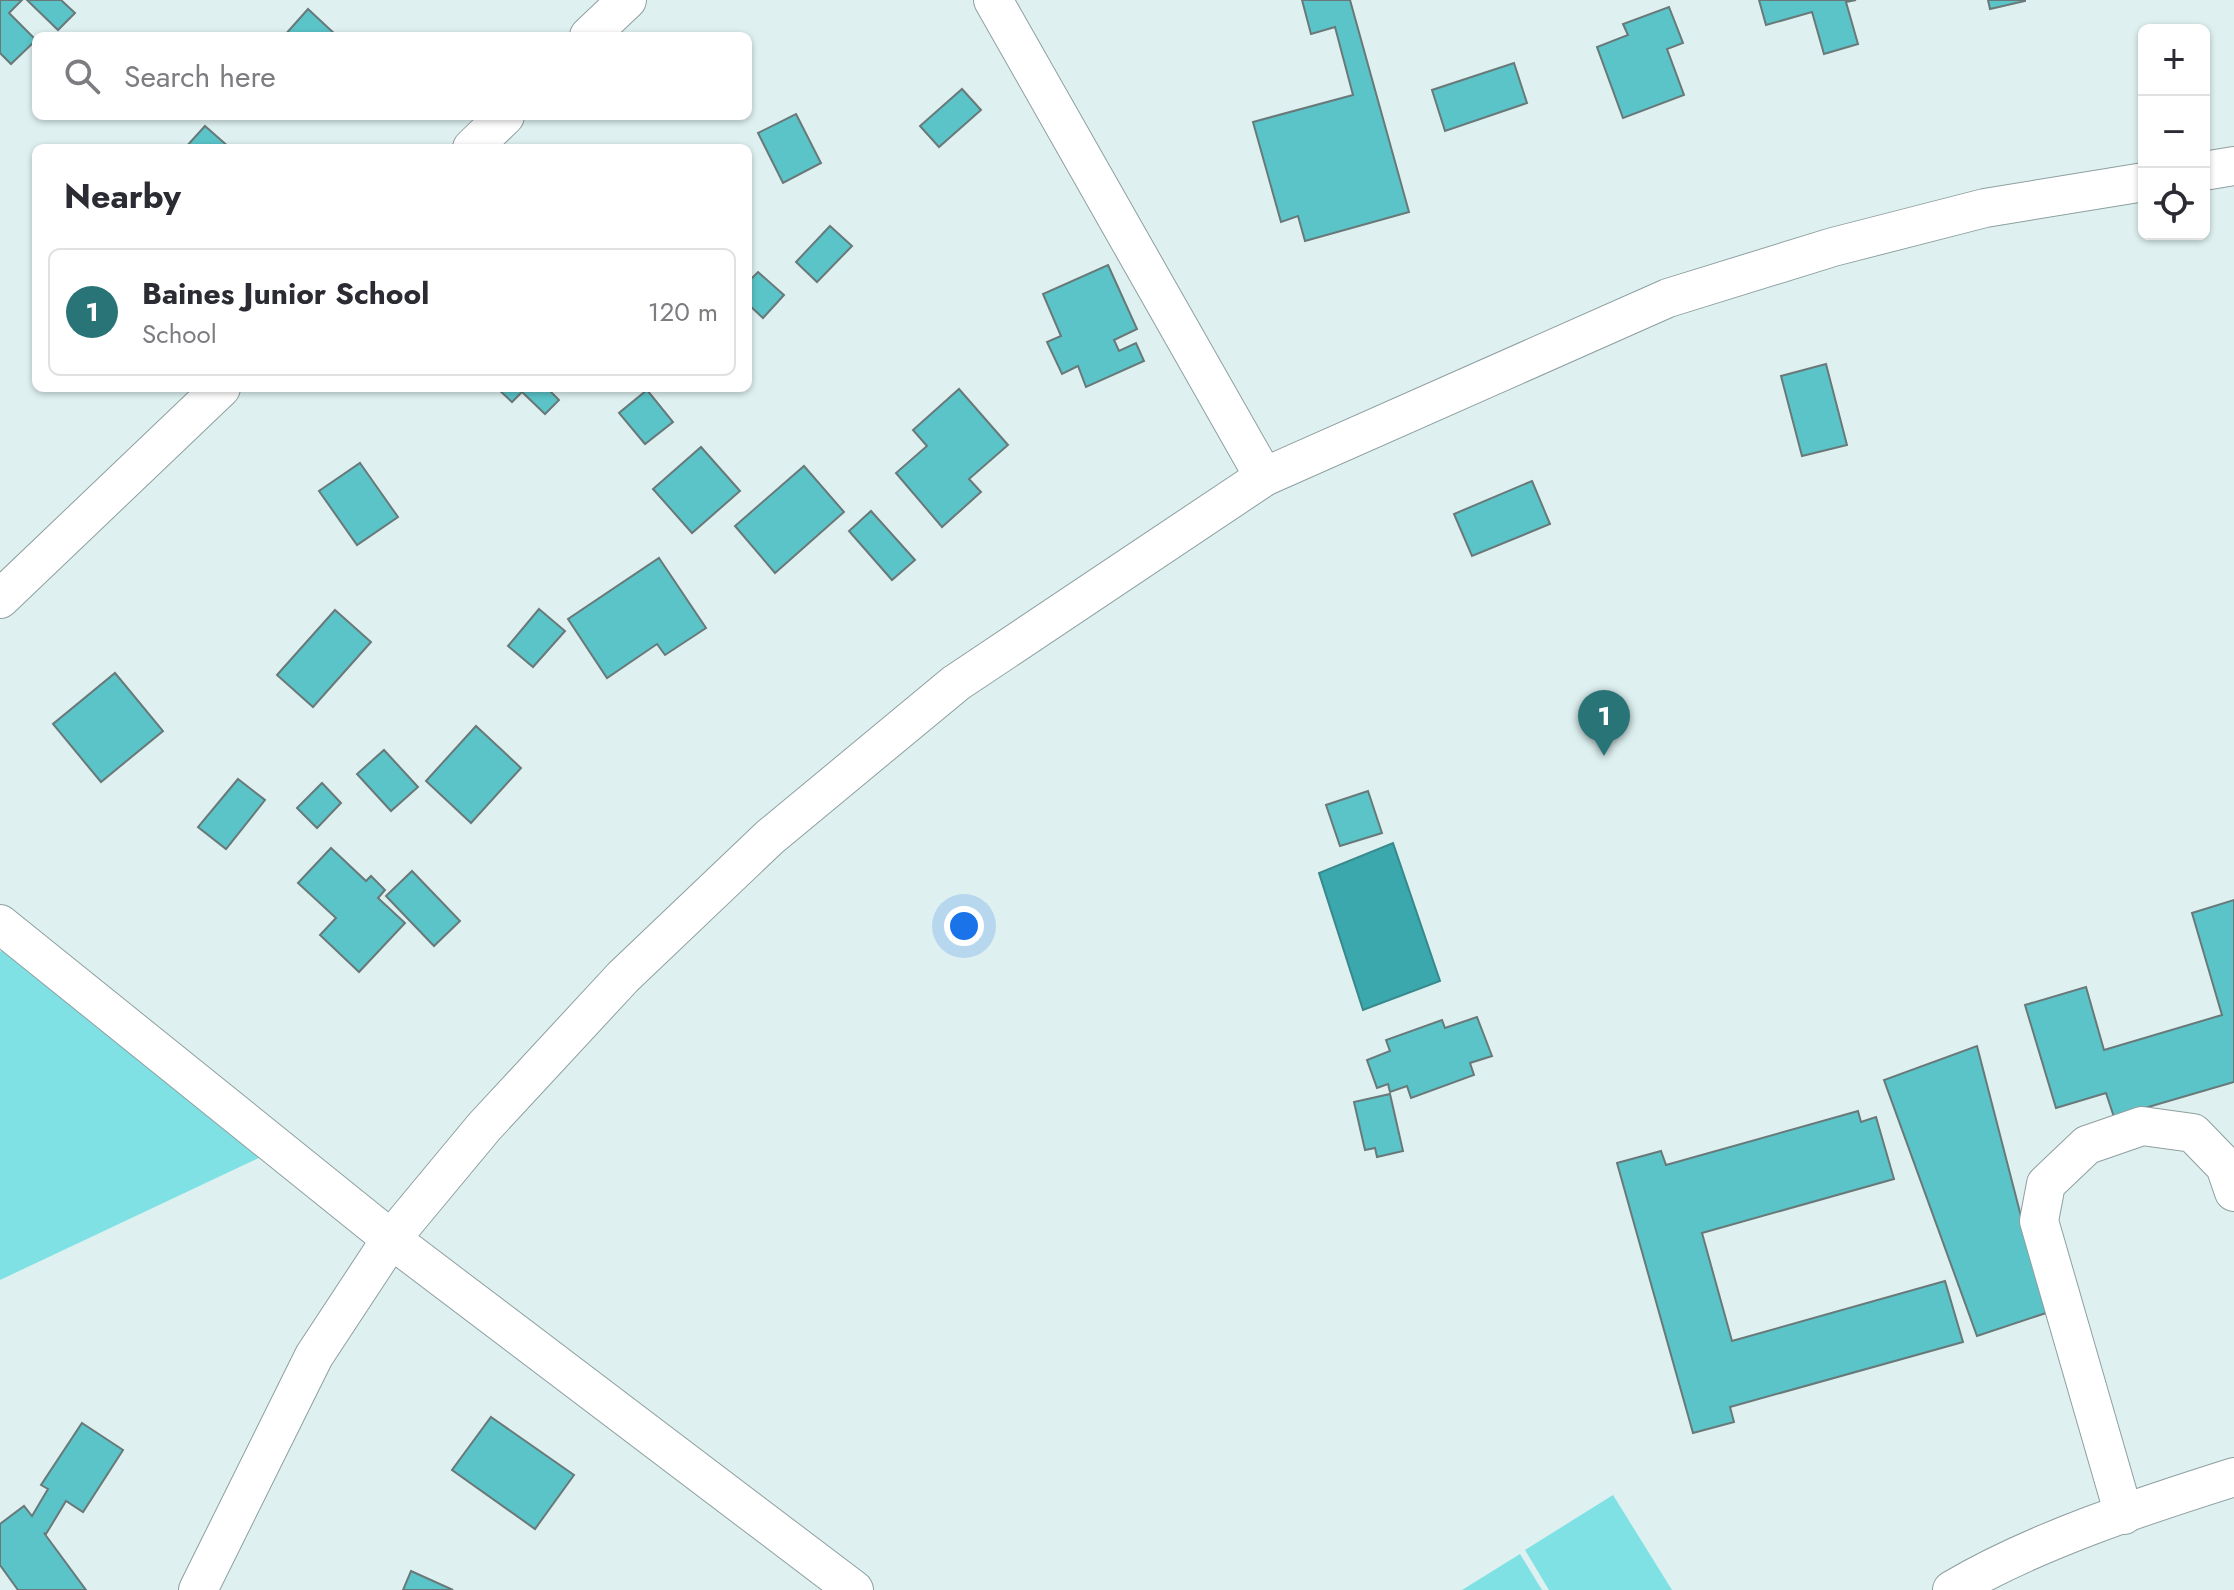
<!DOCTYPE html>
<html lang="en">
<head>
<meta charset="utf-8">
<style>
  body { margin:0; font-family:Jost,sans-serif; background:#f2f2f3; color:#2b2b33 }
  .controls { position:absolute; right:24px; top:24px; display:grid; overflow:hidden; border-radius:12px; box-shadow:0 2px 6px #0004 }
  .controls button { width:72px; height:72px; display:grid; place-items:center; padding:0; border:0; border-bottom:2px solid #e1e1e2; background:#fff; color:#2b2b33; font:40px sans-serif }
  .you { position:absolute; left:964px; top:926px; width:28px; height:28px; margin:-20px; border:6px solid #fff; border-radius:50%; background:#1a73e8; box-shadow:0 0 0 12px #1a73e833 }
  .badge { display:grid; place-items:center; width:52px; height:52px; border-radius:50%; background:#297477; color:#fff; font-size:26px; font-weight:700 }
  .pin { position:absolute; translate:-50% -66px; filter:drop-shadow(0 2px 4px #0008) }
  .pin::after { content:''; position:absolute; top:42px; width:28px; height:24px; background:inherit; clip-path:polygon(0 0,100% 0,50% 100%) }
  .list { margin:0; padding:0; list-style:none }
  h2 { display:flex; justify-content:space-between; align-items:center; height:104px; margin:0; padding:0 32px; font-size:34px }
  h2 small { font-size:26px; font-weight:400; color:#7c7c81 }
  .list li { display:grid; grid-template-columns:52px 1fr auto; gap:24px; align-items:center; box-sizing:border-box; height:128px; margin:0 16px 16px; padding:0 16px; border:2px solid #e1e1e2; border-radius:12px }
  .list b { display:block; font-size:30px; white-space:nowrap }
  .list p { margin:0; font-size:26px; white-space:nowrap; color:#7c7c81 }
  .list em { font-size:26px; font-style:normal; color:#7c7c81 }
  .icon { flex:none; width:44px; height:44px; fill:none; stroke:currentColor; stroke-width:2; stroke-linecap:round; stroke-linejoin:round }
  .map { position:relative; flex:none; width:2234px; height:1590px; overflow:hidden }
  .search { position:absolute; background:#fff; box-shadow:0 2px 6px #0004; left:32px; top:32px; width:720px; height:88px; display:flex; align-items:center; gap:20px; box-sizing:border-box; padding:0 28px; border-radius:12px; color:#7c7c81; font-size:30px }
  .panel { position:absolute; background:#fff; box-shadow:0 2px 6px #0004; left:32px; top:144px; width:720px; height:248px; border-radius:12px }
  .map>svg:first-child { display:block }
  .green { fill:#80e1e4 }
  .water { fill:#3aa8ad; stroke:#39888c; stroke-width:2 }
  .building { fill:#5ac4c8; stroke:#697979; stroke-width:2 }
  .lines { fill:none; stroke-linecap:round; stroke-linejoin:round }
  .minor-casing { stroke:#8e9fa0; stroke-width:40 }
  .minor { stroke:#fff; stroke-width:38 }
</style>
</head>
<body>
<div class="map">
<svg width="2234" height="1590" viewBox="0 0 2234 1590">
  <rect width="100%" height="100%" fill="#def0f0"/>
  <g class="green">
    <path d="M5,945L263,1156L0,1280V952Z"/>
    <path d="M1613,1495L1672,1590H1549L1525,1550Z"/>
    <path d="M1520,1554L1542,1590H1462Z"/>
  </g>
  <path class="water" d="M1393,843L1440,981L1363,1010L1319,873Z"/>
  <g class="building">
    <path d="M0,0H22L9,13L36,40L11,64L0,53Z"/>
    <path d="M27,0H61L75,13L58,30Z"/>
    <path d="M1302,0H1350L1409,212L1305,241L1298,216L1281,222L1253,122L1353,95L1335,27L1311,34Z"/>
    <path d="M1759,0H1856L1846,2L1858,44L1824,54L1812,12L1766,25Z"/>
    <path d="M1988,0H2025V1L1990,9Z"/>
    <path d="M1669,7L1683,43L1667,49L1684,95L1623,118L1597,47L1628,35L1623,24Z"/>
    <path d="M308,9L337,36H284Z"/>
    <path d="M1514,63L1527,103L1445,131L1432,90Z"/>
    <path d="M962,89L981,110L939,147L920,126Z"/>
    <path d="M796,114L821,163L783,183L758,133Z"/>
    <path d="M205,126L230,148H185Z"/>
    <path d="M830,226L852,246L817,282L796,262Z"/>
    <path d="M1108,265L1137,329L1114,340L1119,351L1136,343L1144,361L1086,387L1078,366L1062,374L1047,342L1061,336L1043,294Z"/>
    <path d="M758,272L784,295L763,318L748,304V282Z"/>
    <path d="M1826,364L1847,445L1802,456L1781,376Z"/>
    <path d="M497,388H547L559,400L545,414L522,392L512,402Z"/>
    <path d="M959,389L1008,445L969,479L981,492L942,527L896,473L927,446L913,430Z"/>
    <path d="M647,390L673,422L645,444L619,413Z"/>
    <path d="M701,447L740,491L692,533L653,489Z"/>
    <path d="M360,463L398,517L357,545L319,491Z"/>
    <path d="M804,466L844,512L775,573L735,526Z"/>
    <path d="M1532,481L1550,524L1472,556L1454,514Z"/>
    <path d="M871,511L915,560L892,580L849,531Z"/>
    <path d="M659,558L706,628L665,655L657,644L607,678L568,619Z"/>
    <path d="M539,609L565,631L533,667L508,646Z"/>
    <path d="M335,610L371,642L313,707L277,675Z"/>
    <path d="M115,673L163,731L101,782L53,724Z"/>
    <path d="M476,726L521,768L471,823L426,781Z"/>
    <path d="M384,750L418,787L391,811L357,774Z"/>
    <path d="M238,779L265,800L226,849L198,827Z"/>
    <path d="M322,783L341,803L317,828L297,808Z"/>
    <path d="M1368,791L1382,833L1340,846L1326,805Z"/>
    <path d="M331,848L366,881L371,876L385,890L378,898L405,923L359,972L320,935L336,918L298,883Z"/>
    <path d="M412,871L460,921L434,946L386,896Z"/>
    <path d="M2234,900V1082L2114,1117L2106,1093L2056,1108L2025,1005L2086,987L2104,1050L2222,1015L2192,913Z"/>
    <path d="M1477,1017L1492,1056L1470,1063L1474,1075L1411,1098L1407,1086L1390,1092L1388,1084L1377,1088L1367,1060L1390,1051L1386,1040L1442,1020L1445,1028Z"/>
    <path d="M1977,1046L2046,1313L1977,1336L1884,1080Z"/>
    <path d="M1390,1094L1403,1151L1377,1157L1375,1148L1365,1150L1354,1102Z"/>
    <path d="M1858,1111L1861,1122L1876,1117L1894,1179L1702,1233L1732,1341L1945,1281L1963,1342L1730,1407L1734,1422L1693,1433L1617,1163L1661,1151L1666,1165Z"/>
    <path d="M491,1417L574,1475L535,1529L452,1470Z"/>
    <path d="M82,1423L123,1450L83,1512L66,1501L46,1534L44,1533L86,1590H18L0,1565V1524L24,1506L32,1516L48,1489L41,1485Z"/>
    <path d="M411,1571L453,1590H403Z"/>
  </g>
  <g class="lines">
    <g class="minor-casing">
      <g id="minor">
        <path d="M993,0L1264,477"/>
        <path d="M589,36L627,0"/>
        <path d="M472,148L505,116"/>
        <path d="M2204,171L2234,166"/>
        <path d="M0,599L221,388"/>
        <path d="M0,924L391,1239L854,1590"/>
        <path d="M2124,1515L2039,1221L2046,1184L2087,1145L2142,1126L2193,1133L2225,1166L2234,1192"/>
        <path d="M198,1590L314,1356L391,1239L484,1127L623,977L770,837L956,683L1264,477L1668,298L1833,247L1985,208L2144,182"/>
        <path d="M1952,1590C2035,1541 2142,1506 2234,1477"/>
      </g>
    </g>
    <use href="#minor" class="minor"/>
  </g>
</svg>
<div class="controls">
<button>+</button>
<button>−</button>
<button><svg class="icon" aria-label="locate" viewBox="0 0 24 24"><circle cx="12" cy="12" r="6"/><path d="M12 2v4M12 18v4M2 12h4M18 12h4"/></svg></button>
</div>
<div class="you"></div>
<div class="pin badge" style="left:1604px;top:756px">1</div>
<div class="search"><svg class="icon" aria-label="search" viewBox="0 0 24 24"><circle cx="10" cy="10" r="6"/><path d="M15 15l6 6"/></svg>Search here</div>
<section class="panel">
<h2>Nearby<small></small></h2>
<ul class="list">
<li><span class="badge">1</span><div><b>Baines Junior School</b><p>School</p></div><em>120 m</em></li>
</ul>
</section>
</div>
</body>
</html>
